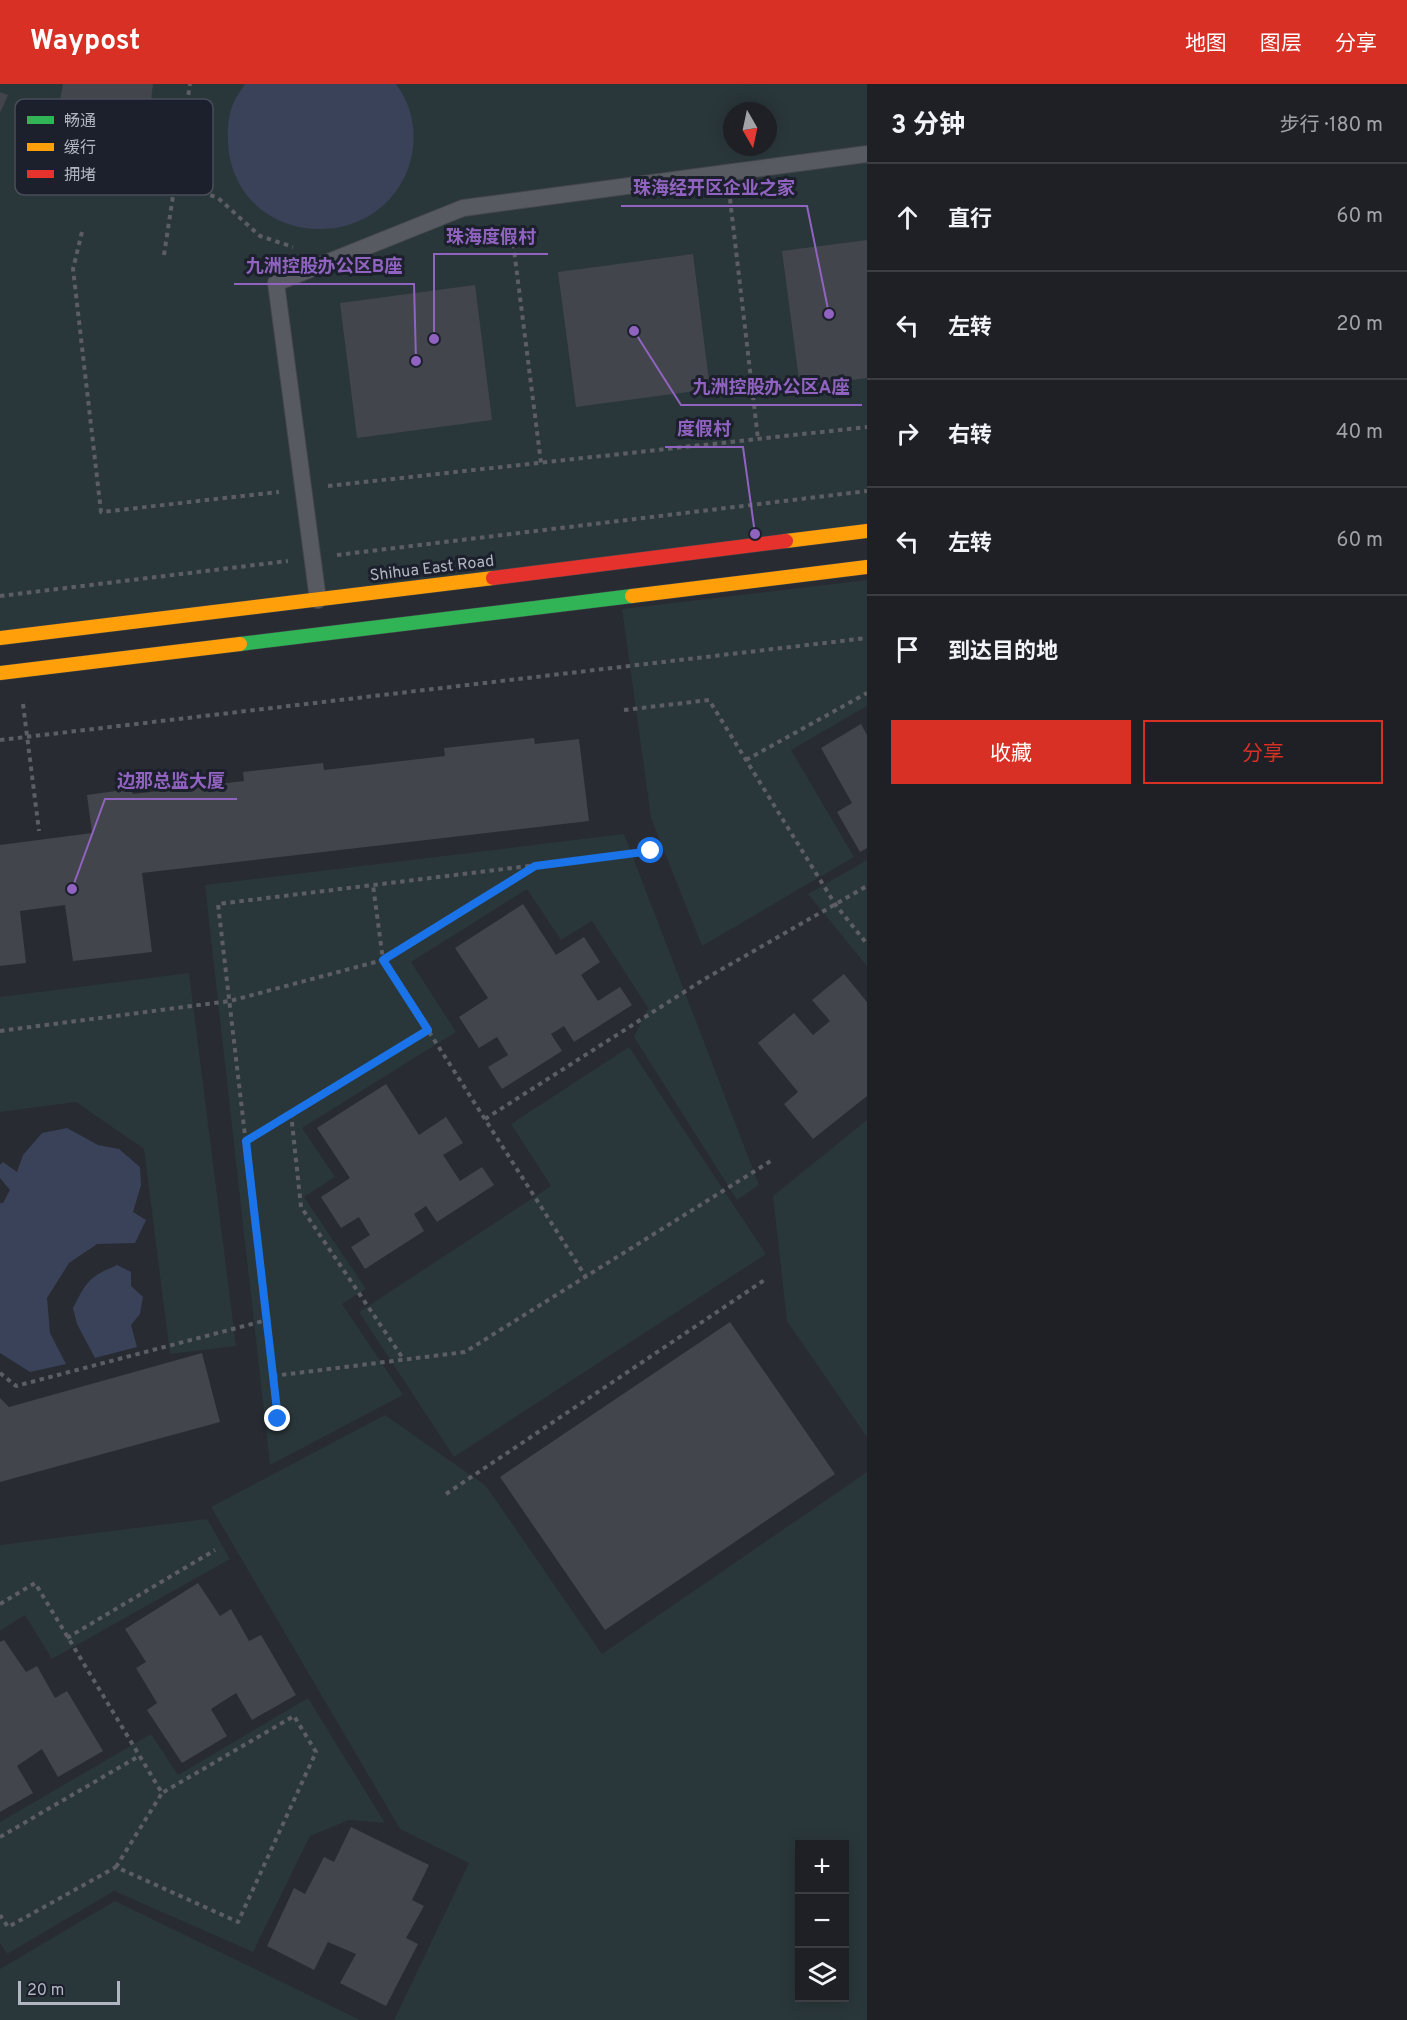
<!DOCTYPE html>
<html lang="zh">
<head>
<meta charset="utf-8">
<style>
  body { margin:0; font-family:Overpass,"Noto Sans SC",sans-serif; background:#26282e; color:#f1f3f6 }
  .controls { position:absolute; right:18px; bottom:18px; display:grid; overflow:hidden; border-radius:0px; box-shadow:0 3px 15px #0003 }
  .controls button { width:54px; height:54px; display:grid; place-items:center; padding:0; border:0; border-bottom:2px solid #3c3e43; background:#1e2026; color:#f1f3f6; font:30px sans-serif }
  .compass { position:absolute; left:723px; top:18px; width:54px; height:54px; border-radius:50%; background:#1e2026; box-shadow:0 3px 15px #0003; rotate:171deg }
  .scale { position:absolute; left:18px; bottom:15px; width:102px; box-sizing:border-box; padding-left:6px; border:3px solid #b2b6c3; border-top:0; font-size:16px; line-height:21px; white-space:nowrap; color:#b2b6c3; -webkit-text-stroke:4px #1c202c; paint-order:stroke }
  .stop { position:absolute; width:18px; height:18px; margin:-14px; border:4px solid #1a73e8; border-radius:50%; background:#fff }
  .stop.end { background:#1a73e8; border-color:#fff; box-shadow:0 2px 6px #0008 }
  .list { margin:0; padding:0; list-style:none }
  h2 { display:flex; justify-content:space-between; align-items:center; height:78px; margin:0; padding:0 24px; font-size:26px }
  h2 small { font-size:20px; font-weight:400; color:#a1a3a7 }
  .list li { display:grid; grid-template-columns:39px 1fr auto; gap:18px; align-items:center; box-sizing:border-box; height:108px; padding:0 24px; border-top:2px solid #3c3e43 }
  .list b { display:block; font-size:22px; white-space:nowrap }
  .list em { font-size:20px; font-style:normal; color:#a1a3a7 }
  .actions { display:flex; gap:12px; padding:18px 24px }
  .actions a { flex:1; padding:14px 0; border:2px solid #d93025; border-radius:0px; text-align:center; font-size:21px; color:#d93025 }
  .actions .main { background:#d93025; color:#fff }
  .icon { flex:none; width:33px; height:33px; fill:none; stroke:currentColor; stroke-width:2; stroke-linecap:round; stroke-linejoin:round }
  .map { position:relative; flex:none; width:867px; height:1936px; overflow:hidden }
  header { display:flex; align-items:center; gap:36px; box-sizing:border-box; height:84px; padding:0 30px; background:#d93025; color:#fff }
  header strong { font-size:28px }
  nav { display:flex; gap:33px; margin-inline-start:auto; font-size:21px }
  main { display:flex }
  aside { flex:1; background:#1e2026 }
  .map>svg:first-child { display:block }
  .green { fill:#2a373a; fill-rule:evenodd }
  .water { fill:#394259 }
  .building { fill:#42454b }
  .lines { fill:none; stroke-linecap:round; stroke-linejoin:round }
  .lane-casing { stroke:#44464c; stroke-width:18 }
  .fast-casing { stroke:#44464c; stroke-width:15 }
  .slow-casing { stroke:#44464c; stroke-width:15 }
  .jam-casing { stroke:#44464c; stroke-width:15 }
  .path { stroke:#5c5e64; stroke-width:4; stroke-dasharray:4.5 4.5; stroke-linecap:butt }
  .lane { stroke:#575a61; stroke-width:16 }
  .fast { stroke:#30b455; stroke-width:14 }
  .slow { stroke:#ff9f0a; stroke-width:14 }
  .jam { stroke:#e5322d; stroke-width:14 }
  .route { stroke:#1a73e8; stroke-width:8 }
  .labels { text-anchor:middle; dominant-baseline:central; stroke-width:6; stroke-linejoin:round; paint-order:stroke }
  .street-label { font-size:16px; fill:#b2b6c3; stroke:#1c202c }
  .key { fill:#1c202c; stroke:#494d59; stroke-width:1.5 }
  .key-label { font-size:16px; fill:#b2b6c3 }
  .leader { fill:none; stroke:#9163c1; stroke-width:2 }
  .callout-dot { fill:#9163c1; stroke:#1c202c; stroke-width:2 }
  .callout-label { font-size:18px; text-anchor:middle; font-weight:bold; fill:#9163c1; stroke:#1c202c; stroke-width:6; stroke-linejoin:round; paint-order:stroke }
</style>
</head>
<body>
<header>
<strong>Waypost</strong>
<nav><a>地图</a><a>图层</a><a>分享</a></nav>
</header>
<main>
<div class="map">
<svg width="867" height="1936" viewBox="0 0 867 1936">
  <rect width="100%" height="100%" fill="#282b32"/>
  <g class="green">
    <path d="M0,0H867V446L0,553ZM732,27H768V63H732Z"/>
    <path d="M867,496V622L791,666L854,773L702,862L651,734L622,525Z"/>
    <path d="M624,750L759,1101L737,1116L634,953L648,924L592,837L561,856L527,805L411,878L456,948L302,1044L335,1093L304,1113L366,1205L342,1220L403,1311L270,1381L205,801Z"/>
    <path d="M867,776V882L808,810Z"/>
    <path d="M189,889L236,1262L170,1270L144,1065L76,1018L0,1028V913Z"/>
    <path d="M629,963L766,1170L454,1373L359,1228L551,1102L511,1040Z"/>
    <path d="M867,1036V1353L787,1237L773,1112Z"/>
    <path d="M385,1331L486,1402L602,1570L867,1388V1936H394L469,1779L400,1745L211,1423ZM800,1760H844V1914H800Z"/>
    <path d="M207,1435L230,1475L52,1575L25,1531L0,1547V1461Z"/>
    <path d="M308,1614L385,1739L349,1736L310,1752L253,1868L114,1807L7,1870L0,1859V1738L151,1650L178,1691Z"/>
    <path d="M115,1817L360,1936H0V1885Z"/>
  </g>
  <g class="water">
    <path d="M245,0H396C414,24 418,54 409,82C378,172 244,164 229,69C227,53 227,35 233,20C236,13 241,6 245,0Z"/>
    <path d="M67,1044L98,1061L119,1065L140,1083L141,1101L133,1128L146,1136L135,1159L97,1160L69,1179L47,1214L50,1249L66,1280L30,1288L0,1269V1119H3L10,1106L0,1094V1081L3,1078L17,1088L23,1071L42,1049Z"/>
    <path d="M117,1181L131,1188V1202L143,1213L140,1230L131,1241L137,1263L95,1274L77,1240L73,1224C87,1197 89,1193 117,1181Z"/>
  </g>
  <g class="building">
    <path d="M63,0H153L147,50L122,64L108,59L103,80L88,76L89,61L80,58L55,44Z"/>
    <path d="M0,8L8,11L0,29Z"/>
    <path d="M867,156V294L800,303L782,167Z"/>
    <path d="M693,170L710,305L576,323L558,188Z"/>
    <path d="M475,201L492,336L357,354L340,219Z"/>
    <path d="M861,640L867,651V764L860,768L837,728L852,719L821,664Z"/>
    <path d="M534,654L535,660L579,655L589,737L142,789L152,868L73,877L65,821L20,827L26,879L0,882V761L92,749L87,711L130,705L133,710L244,697L243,688L323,679L324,686L445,672L444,664Z"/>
    <path d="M523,820L556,871L584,853L600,878L581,891L598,917L620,903L632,921L574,958L564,942L551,950L562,967L502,1005L488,983L508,971L497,953L479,964L459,933L488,914L455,864Z"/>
    <path d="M844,890L867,918V1012L813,1055L784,1020L798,1008L758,959L794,929L813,951L830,937L812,916Z"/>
    <path d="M386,1000L419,1051L446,1033L463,1059L443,1071L460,1097L482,1083L494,1101L437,1138L426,1122L414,1130L424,1147L365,1185L351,1163L370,1151L359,1133L341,1144L321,1113L350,1094L317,1044Z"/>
    <path d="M730,1238L835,1390L605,1546L500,1393Z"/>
    <path d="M202,1269L220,1338L0,1398V1314L9,1323Z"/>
    <path d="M198,1499L220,1532L231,1525L249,1557L261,1551L296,1611L252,1636L236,1609L211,1625L227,1652L182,1679L147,1626L157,1619L136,1584L146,1578L125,1545Z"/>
    <path d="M4,1556L26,1588L37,1582L55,1614L67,1607L103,1667L58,1693L42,1665L17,1682L33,1709L0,1728V1558Z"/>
    <path d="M351,1743L429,1781L412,1816L424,1822L406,1854L418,1860L386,1922L340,1899L356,1870L328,1858L314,1886L267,1862L294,1804L305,1810L324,1773L334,1778Z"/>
  </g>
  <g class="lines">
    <g class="lane-casing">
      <path id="lane" d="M318,516L276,199L463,124L867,70"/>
    </g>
    <g class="fast-casing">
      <path id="fast" d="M240,560L632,512"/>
    </g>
    <g class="slow-casing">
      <g id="slow">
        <path d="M786,457L867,447"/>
        <path d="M632,512L867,483"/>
        <path d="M0,554L493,494"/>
        <path d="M0,589L240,560"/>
      </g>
    </g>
    <g class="jam-casing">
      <path id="jam" d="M493,494L786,457"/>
    </g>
    <g class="path">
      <path d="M16,74L196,106L218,114L260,152L293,163"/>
      <path d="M730,115L758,355"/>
      <path d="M511,142L541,379"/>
      <path d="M82,148L73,185L101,428L279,408"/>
      <path d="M164,171L190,0"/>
      <path d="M328,402L867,343"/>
      <path d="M337,471L867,407"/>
      <path d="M0,512L288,477"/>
      <path d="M23,620L39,747"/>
      <path d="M624,626L709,616L835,820L867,860"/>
      <path d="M0,656L867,554"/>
      <path d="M746,676L867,609"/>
      <path d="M532,783L383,876L586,1193"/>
      <path d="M0,947L230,917L383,876L373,801"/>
      <path d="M291,1029L301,1123L404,1276"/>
      <path d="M485,1035L703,896L867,802"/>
      <path d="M246,1057L428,946"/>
      <path d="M0,1289L16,1302L267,1236"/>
      <path d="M273,1292L465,1268L774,1075"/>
      <path d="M278,1335L218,820L651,767"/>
      <path d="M446,1410L766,1195"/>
      <path d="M0,1520L35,1499L162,1709L294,1632L316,1668L238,1838L116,1783L8,1843L0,1831"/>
      <path d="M67,1554L215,1466"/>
      <path d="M0,1753L139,1672"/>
      <path d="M116,1783L162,1709"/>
    </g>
    <use href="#lane" class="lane"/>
    <use href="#fast" class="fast"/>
    <use href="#slow" class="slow"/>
    <use href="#jam" class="jam"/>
  </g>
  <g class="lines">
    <path class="route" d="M278,1335L246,1057L428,946L383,876L535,782L651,767"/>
  </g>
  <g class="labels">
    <g class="street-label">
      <text transform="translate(432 485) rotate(-7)">Shihua East Road</text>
    </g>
  </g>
  <rect x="15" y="15" width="198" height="96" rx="9" class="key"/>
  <rect x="27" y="32" width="27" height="8" fill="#30b455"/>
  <rect x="27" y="59" width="27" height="8" fill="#ff9f0a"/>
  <rect x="27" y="86" width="27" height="8" fill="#e5322d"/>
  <g class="key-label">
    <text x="64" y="42">畅通</text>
    <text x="64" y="69">缓行</text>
    <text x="64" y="96">拥堵</text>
  </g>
  <path class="leader" d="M829 230L807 122H621M434 255L434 170H548M416 277L414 200H234M634 247L681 321H862M755 450L743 363H665M72 805L105 715H237"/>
  <g class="callout-dot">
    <circle cx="829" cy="230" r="6"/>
    <circle cx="434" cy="255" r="6"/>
    <circle cx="416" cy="277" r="6"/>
    <circle cx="634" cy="247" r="6"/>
    <circle cx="755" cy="450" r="6"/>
    <circle cx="72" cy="805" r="6"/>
  </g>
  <g class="callout-label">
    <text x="714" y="110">珠海经开区企业之家</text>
    <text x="491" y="159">珠海度假村</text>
    <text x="324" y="188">九洲控股办公区B座</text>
    <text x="771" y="309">九洲控股办公区A座</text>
    <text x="704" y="351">度假村</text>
    <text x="171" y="703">边那总监大厦</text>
  </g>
</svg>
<div class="controls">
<button>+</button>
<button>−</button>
<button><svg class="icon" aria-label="layers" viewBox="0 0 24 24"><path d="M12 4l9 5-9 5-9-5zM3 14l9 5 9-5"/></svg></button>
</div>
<svg class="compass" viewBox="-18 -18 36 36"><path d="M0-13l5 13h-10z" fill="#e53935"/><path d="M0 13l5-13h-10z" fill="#a1a3a7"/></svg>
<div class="scale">20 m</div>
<div class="stop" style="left:651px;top:767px"></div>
<div class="stop end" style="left:278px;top:1335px"></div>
</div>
<aside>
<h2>3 分钟<small>步行 · 180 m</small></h2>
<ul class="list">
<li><svg class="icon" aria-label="ahead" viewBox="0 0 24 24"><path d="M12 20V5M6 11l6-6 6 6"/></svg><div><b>直行</b></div><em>60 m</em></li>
<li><svg class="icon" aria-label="left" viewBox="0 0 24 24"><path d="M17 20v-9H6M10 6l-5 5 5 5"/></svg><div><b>左转</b></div><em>20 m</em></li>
<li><svg class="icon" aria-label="right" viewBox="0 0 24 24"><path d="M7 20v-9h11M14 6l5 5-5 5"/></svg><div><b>右转</b></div><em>40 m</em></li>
<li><svg class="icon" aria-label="left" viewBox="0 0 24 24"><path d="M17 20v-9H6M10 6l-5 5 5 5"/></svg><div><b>左转</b></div><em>60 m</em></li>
<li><svg class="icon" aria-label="arrive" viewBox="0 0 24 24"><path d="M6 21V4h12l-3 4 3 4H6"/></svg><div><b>到达目的地</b></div></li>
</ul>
<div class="actions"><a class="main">收藏</a><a>分享</a></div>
</aside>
</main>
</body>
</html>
